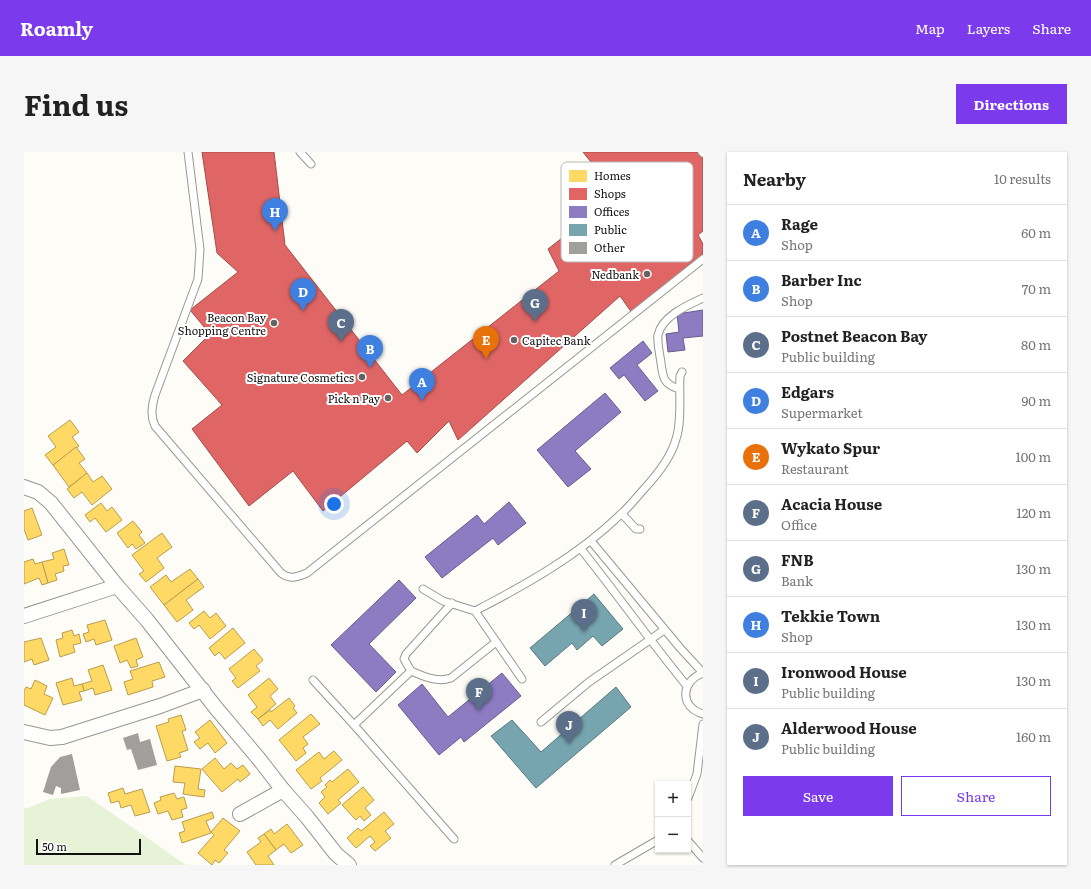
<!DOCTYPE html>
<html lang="en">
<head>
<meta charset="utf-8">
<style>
  body { margin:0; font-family:Literata,serif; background:#f6f6f6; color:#222 }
  .controls { position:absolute; right:12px; bottom:12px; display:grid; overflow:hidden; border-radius:0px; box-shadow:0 1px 3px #0004 }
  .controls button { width:36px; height:36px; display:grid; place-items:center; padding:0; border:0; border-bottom:1px solid #e0e0e0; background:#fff; color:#222; font:20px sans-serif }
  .scale { position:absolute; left:12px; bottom:10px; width:105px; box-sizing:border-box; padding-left:4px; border:2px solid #111; border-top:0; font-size:11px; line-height:14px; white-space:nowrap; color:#111; -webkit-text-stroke:3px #fff; paint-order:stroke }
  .you { position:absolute; left:310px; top:352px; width:14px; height:14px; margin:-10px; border:3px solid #fff; border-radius:50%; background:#1a73e8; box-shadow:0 0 0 6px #1a73e833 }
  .badge { display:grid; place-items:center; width:26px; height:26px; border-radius:50%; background:#7c3aed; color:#fff; font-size:13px; font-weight:700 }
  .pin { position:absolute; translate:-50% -33px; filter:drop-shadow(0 1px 2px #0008) }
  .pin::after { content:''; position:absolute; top:21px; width:14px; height:12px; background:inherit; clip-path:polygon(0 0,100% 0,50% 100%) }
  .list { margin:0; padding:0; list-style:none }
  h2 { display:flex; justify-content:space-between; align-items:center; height:52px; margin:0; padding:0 16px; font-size:17px }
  h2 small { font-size:13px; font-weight:400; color:#767676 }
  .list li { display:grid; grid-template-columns:26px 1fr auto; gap:12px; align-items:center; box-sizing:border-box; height:56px; padding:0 16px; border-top:1px solid #e0e0e0 }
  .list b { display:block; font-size:15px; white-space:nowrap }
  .list p { margin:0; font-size:13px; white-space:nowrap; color:#767676 }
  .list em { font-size:13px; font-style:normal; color:#767676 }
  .actions { display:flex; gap:8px; padding:12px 16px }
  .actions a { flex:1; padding:9px 0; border:1px solid #7c3aed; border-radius:0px; text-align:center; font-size:14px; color:#7c3aed }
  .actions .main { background:#7c3aed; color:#fff }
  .map { position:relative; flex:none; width:679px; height:713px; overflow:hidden; border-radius:0px }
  header { display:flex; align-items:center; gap:24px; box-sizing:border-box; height:56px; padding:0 20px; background:#7c3aed; color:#fff }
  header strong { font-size:19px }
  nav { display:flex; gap:22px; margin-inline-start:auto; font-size:14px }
  .intro { display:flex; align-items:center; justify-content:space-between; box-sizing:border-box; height:96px; padding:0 24px }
  h1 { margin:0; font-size:28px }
  .button { padding:10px 18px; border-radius:0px; background:#7c3aed; color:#fff; font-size:14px; font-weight:700 }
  main { display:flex; gap:24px; padding:0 24px }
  aside { flex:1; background:#fff; border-radius:0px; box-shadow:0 1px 3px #0004 }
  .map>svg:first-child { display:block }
  .green { fill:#e7f3d7 }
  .homes { fill:#ffd966; stroke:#b89d4c }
  .shops { fill:#e06666; stroke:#a24c4c }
  .offices { fill:#8e7cc3; stroke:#685c8e }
  .public { fill:#76a5af; stroke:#587980 }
  .building { fill:#a19f9c }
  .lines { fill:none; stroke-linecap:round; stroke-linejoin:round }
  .service-casing { stroke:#979795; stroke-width:9 }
  .minor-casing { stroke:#979795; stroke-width:16 }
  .service { stroke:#fffffe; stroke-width:7 }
  .minor { stroke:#fffffe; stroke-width:14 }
  .poi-dot { fill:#646362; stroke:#fff; stroke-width:1.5 }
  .labels { text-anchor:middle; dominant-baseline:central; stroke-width:4; stroke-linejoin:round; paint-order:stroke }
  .poi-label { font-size:11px; fill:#111; stroke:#fff; text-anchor:end }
  .key { fill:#fff; stroke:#b8b8b8; stroke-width:1 }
  .key-label { font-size:11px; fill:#111 }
</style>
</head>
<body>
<header>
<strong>Roamly</strong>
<nav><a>Map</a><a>Layers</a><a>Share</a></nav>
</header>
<div class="intro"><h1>Find us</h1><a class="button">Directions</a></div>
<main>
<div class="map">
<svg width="679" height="713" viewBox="0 0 679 713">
  <rect width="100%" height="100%" fill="#fdfcf7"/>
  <path class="green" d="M63,644L162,713H0V656H4L26,647Z"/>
  <g class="homes">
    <path d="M46,268L55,280L48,285L55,294L29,313L21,303L32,295L24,284Z"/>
    <path d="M52,295L61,307L55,311L63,321L45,335L29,313Z"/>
    <path d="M63,321L69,330L78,324L88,337L68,353L58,340L50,346L43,337Z"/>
    <path d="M77,351L83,359L88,355L98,368L82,380L71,366L66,370L61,363Z"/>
    <path d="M8,356L18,383L4,388L0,377V359Z"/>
    <path d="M109,369L118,380L115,383L121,391L112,397L108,392L104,396L93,381Z"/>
    <path d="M138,381L148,395L133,406L140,416L122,430L115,422L120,419L108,403Z"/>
    <path d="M40,397L45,413L39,414L40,419L31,422L33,428L24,431L18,410L30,407L28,401Z"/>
    <path d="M9,407L11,412L18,410L24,431L18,433L15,426L0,432V410Z"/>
    <path d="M166,417L174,427L140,453L126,435L142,423L147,430Z"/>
    <path d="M174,427L180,435L162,448L169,458L153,470L140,453Z"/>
    <path d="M180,459L186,466L192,461L202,474L186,487L175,473L170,477L165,471Z"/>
    <path d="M81,468L88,488L72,493L70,487L62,490L59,482L65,480L63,473Z"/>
    <path d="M209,476L221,491L201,507L195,500L191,504L185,496Z"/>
    <path d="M48,478L50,484L55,482L57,491L49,493L51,500L36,505L32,488L39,486L38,481Z"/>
    <path d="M17,486L25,508L10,513L8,507L0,510V490Z"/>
    <path d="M112,486L119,505L112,508L114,514L107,516L103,508L96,511L90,494Z"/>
    <path d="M230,497L239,508L232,514L236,519L214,536L208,529L212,526L205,517Z"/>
    <path d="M135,510L141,525L128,529L129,535L104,543L100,530L109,527L106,519Z"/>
    <path d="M79,513L88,538L71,543L69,536L60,539L58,532L68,529L64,518Z"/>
    <path d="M48,526L50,534L58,532L60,539L55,540L58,548L39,553L32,531Z"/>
    <path d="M245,526L254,537L246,544L252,552L234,567L227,560L233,555L224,543Z"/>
    <path d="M11,528L23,534L20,542L29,546L21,563L0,553V539L2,535L7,537Z"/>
    <path d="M265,546L271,554L269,556L273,561L254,577L246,568L239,574L234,567L246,558L247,560Z"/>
    <path d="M287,562L296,572L279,585L284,592L279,596L282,601L272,609L255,588Z"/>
    <path d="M157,563L162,578L158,579L164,598L155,601L157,605L143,609L132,574L145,570L144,567Z"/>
    <path d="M186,568L203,591L191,601L184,591L176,597L170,590L176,586L171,580Z"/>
    <path d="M310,599L318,608L296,626L298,629L287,637L272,618L295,600L300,607Z"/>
    <path d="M191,606L200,617L207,611L213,617L219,613L226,622L216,630L214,627L198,640L178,617Z"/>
    <path d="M151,614L177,617L174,637L181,638L180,645L159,642L161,631L149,630Z"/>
    <path d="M324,617L335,630L314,648L317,651L304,662L295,651L301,645L297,640L303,635L301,633L306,628L308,630Z"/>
    <path d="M339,635L350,648L341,656L347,663L340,669L336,664L332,668L318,653Z"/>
    <path d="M99,636L101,642L118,637L126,660L111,664L107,653L97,656L95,649L87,651L84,641Z"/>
    <path d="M150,641L153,647L160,645L163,656L157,658L159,665L148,668L144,659L134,662L130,651L137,648L136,645Z"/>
    <path d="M188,660L190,666L182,669L187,681L158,691L155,681L161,679L158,670Z"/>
    <path d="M360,660L370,672L361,679L367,686L351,699L346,694L351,690L346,684L332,696L323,686L334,676L337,679Z"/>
    <path d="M199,666L216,679L200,698L204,701L195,711L191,708L188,713L174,701L190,683L187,680Z"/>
    <path d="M263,672L279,693L267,701L260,692L252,698L240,682L247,677L250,682Z"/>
    <path d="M240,682L252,698L244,704L250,713H232L223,700L237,690L234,686Z"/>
  </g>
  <path class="shops" d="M178,0H250L261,93L378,243L535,119L524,97L593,43L559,0H674L679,6V79L674,83L679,92V103L608,161L596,144L434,288L425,269L393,301L383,289L299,359L269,319L225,354L168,277L198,253L159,209L186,182L166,158L214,120L193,101Z"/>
  <g class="offices">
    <path d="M679,158V184L659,186L661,198L644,200L642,182L655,180L653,162Z"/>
    <path d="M619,189L628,201L613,213L634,239L621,249L600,223L595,227L586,216Z"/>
    <path d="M581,241L597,260L551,299L567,317L544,335L513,298Z"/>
    <path d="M485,350L502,371L474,393L469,386L418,426L401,405L453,363L460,372Z"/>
    <path d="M375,428L392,446L345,492L372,520L352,540L307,493Z"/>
    <path d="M478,521L497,544L440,590L437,585L415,603L374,553L398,532L424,565Z"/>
  </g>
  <g class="public">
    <path d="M570,442L599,477L578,494L569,484L553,498L548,491L521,514L506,496Z"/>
    <path d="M592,535L607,555L512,636L467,584L488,568L517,600Z"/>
  </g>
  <g class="building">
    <path d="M114,581L116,590L126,587L133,613L114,618L107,597L103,598L99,586Z"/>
    <path d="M48,602L56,638L37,642V636L32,634L29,643L19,640L27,615L36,605Z"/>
  </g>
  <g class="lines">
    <g class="service-casing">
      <g id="service">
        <path d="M164,0L176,97L174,127L131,243C128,254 126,263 131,274L257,421C266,428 273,425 283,421L679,107"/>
        <path d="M276,0L287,12"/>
        <path d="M678,0L679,1"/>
        <path d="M655,237C640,232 639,227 637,211C636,203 633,191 634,183C638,164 664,153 679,146"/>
        <path d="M598,362L612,377H616"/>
        <path d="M567,389L657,497L679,521"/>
        <path d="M557,397C593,442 626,489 663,534"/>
        <path d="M399,437L419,449L451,459L498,527"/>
        <path d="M428,451L382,502L380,507L387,519C399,524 413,531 427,526L472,490"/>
        <path d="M451,459C503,432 555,403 597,362C605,355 612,346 620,337C633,323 647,306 652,287C658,270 655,243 656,224L658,220"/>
        <path d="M387,519L330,573L430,687"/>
        <path d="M679,521C657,529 655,555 679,562"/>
        <path d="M289,528L330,573"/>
        <path d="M517,570L565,530L640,478"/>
        <path d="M664,646L673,622L679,572"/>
        <path d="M664,689L679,706"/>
        <path d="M591,713L634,688"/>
      </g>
    </g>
    <g class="minor-casing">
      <g id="minor">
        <path d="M0,335L14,340L27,351L93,434L123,468L192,556L235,607L259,638L283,665L312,702L325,713"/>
        <path d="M0,464L93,434"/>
        <path d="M0,580L26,586L38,585L136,554L179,538"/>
        <path d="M216,662L259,638"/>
      </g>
    </g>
    <use href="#service" class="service"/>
    <use href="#minor" class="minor"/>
  </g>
  <g class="poi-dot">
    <circle cx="623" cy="122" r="4"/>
    <circle cx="250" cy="171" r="4"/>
    <circle cx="490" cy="188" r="4"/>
    <circle cx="338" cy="225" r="4"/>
    <circle cx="364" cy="246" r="4"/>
  </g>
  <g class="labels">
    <g class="poi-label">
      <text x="615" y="122">Nedbank</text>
      <text x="242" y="165">Beacon Bay<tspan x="242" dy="13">Shopping Centre</tspan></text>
      <text x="498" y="188" text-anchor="start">Capitec Bank</text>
      <text x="330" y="225">Signature Cosmetics</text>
      <text x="356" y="246">Pick n Pay</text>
    </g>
  </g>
  <rect x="537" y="10" width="132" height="100" rx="6" class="key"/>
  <rect x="545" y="18" width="18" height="12" fill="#ffd966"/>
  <rect x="545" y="36" width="18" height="12" fill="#e06666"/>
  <rect x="545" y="54" width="18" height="12" fill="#8e7cc3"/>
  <rect x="545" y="72" width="18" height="12" fill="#76a5af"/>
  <rect x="545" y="90" width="18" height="12" fill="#a19f9c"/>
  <g class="key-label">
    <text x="570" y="28">Homes</text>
    <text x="570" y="46">Shops</text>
    <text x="570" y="64">Offices</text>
    <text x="570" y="82">Public</text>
    <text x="570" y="100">Other</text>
  </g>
</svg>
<div class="controls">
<button>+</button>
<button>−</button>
</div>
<div class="scale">50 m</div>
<div class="you"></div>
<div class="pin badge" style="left:398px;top:249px;background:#3f7fe0">A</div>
<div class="pin badge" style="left:346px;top:216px;background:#3f7fe0">B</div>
<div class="pin badge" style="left:317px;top:190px;background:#5c6f8a">C</div>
<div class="pin badge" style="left:279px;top:159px;background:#3f7fe0">D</div>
<div class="pin badge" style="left:462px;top:207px;background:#e8710a">E</div>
<div class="pin badge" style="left:455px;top:559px;background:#5c6f8a">F</div>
<div class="pin badge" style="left:511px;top:170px;background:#5c6f8a">G</div>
<div class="pin badge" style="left:251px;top:79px;background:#3f7fe0">H</div>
<div class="pin badge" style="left:560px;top:480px;background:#5c6f8a">I</div>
<div class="pin badge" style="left:545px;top:592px;background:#5c6f8a">J</div>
</div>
<aside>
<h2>Nearby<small>10 results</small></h2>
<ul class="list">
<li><span class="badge" style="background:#3f7fe0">A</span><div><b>Rage</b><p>Shop</p></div><em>60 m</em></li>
<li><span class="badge" style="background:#3f7fe0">B</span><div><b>Barber Inc</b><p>Shop</p></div><em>70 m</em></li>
<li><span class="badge" style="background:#5c6f8a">C</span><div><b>Postnet Beacon Bay</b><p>Public building</p></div><em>80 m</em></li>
<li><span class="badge" style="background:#3f7fe0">D</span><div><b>Edgars</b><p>Supermarket</p></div><em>90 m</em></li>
<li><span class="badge" style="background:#e8710a">E</span><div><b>Wykato Spur</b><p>Restaurant</p></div><em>100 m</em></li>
<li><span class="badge" style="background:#5c6f8a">F</span><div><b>Acacia House</b><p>Office</p></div><em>120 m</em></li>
<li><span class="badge" style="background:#5c6f8a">G</span><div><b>FNB</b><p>Bank</p></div><em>130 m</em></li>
<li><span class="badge" style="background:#3f7fe0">H</span><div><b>Tekkie Town</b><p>Shop</p></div><em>130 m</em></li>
<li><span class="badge" style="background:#5c6f8a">I</span><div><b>Ironwood House</b><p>Public building</p></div><em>130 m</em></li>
<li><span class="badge" style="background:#5c6f8a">J</span><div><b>Alderwood House</b><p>Public building</p></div><em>160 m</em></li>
</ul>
<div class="actions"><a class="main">Save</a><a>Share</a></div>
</aside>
</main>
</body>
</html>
